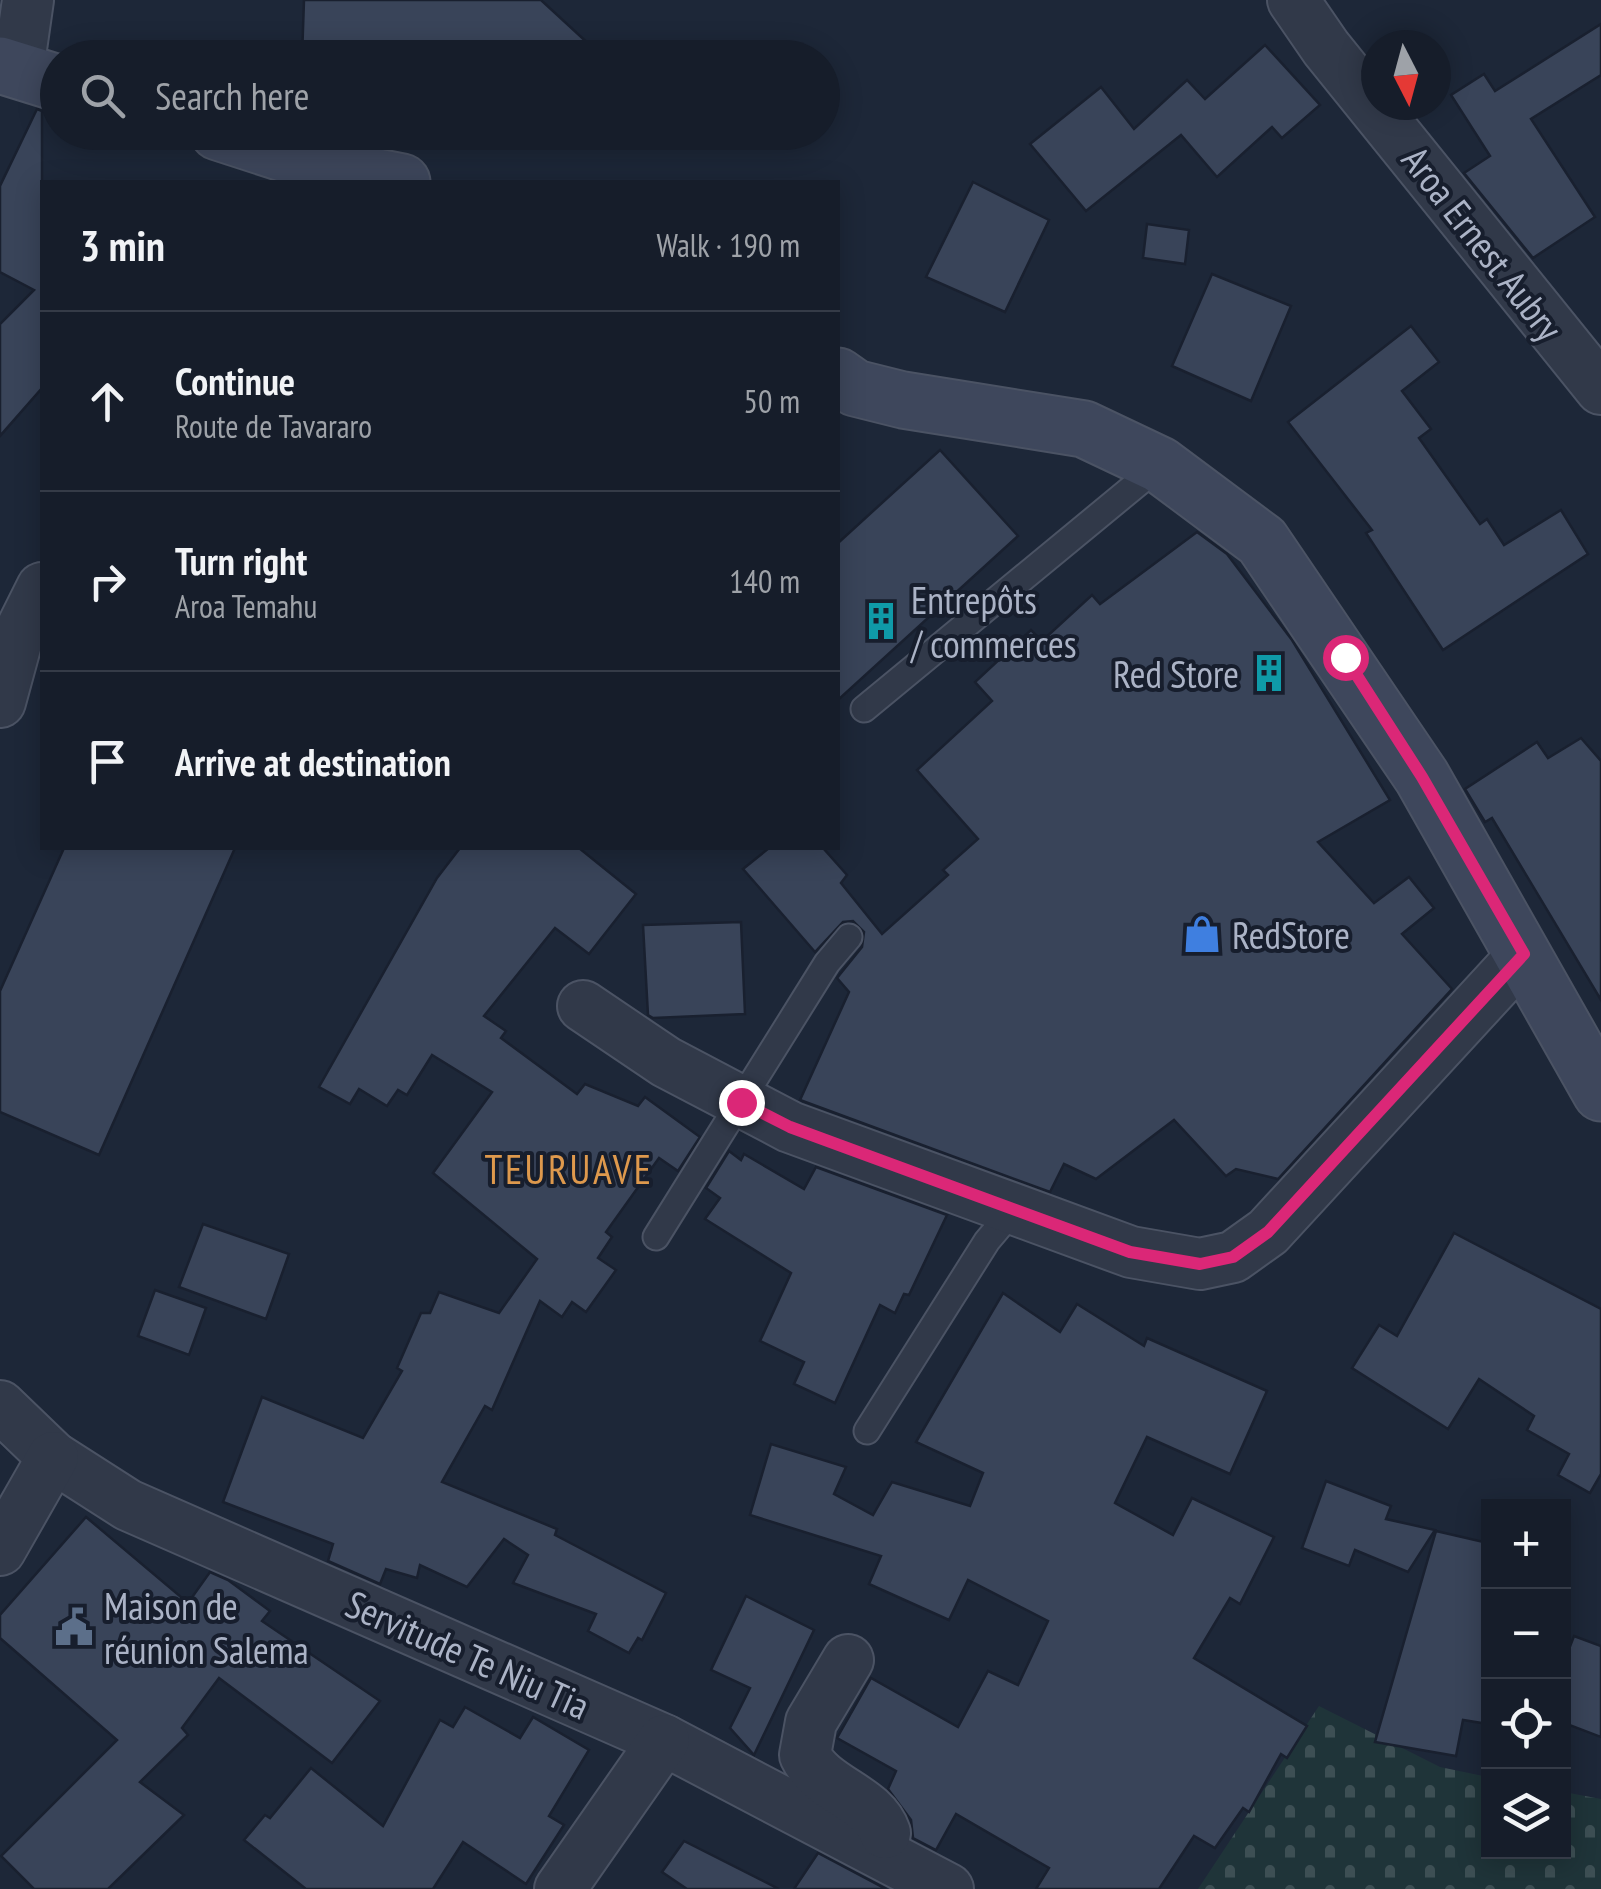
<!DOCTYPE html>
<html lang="en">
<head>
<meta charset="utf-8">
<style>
  body { margin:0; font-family:"PT Sans Narrow",sans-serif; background:#232a36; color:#f1f3f6 }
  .controls { position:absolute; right:30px; bottom:30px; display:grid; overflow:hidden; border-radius:0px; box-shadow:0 5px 25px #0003 }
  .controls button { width:90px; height:90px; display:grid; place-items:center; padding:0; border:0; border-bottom:2px solid #353b47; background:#161d2a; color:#f1f3f6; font:50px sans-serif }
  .compass { position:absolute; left:1361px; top:30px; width:90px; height:90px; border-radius:50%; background:#161d2a; box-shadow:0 5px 25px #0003; rotate:174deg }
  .stop { position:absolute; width:30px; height:30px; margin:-22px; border:8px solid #db2777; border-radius:50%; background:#fff }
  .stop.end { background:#db2777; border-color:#fff; box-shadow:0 2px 10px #0008 }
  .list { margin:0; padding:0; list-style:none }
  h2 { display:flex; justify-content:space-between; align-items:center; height:130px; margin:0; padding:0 40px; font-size:42px }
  h2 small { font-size:32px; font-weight:400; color:#9ea2a8 }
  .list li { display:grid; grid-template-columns:65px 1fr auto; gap:30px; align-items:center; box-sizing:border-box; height:180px; padding:0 40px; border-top:2px solid #353b47 }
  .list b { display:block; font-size:38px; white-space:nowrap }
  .list p { margin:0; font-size:32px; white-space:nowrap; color:#9ea2a8 }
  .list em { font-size:32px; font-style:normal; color:#9ea2a8 }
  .icon { flex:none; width:55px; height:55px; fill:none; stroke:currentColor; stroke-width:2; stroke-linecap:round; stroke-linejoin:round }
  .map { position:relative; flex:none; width:1601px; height:1889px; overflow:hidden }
  .search { position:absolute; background:#161d2a; box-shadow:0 5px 25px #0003; left:40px; top:40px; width:800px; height:110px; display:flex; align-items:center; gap:25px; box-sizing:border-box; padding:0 35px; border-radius:55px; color:#9ea2a8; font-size:38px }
  .panel { position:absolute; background:#161d2a; box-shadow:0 5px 25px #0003; left:40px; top:180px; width:800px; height:670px; border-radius:0px }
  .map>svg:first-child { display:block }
  .cemetery { fill:url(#cemetery-stones) }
  .building { fill:#394459; stroke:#19202f; stroke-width:2.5 }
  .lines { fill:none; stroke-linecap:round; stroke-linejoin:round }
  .service-casing { stroke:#4b5364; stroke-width:29 }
  .minor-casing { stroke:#4b5364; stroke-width:54 }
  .secondary-casing { stroke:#4b5364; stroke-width:59 }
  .service { stroke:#313949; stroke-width:25 }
  .minor { stroke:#313949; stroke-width:50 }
  .secondary { stroke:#3e475c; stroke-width:55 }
  .route { stroke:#db2777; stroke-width:12 }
  .labels { text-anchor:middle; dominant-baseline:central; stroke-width:8; stroke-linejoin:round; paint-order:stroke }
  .street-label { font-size:38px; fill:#abb3c6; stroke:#171e2d }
  .poi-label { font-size:38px; fill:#abb3c6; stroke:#171e2d; text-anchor:start }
  .neighbourhood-label { font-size:40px; letter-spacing:2.5px; fill:#de994d; stroke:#171e2d }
</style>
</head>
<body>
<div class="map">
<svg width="1601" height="1889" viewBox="0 0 1601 1889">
  <defs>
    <pattern id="cemetery-stones" width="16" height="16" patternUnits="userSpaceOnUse" patternTransform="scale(2.5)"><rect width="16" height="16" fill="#1f3439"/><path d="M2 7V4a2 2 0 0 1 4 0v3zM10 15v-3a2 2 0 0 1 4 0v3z" fill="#3d4f54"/></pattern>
  </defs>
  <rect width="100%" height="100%" fill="#1d2738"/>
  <path class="cemetery" d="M1319,1706L1440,1767L1488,1777V1852H1564V1792L1601,1799V1889H1198Z"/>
  <g class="building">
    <path d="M304,0H541L604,58H302Z"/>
    <path d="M1601,24V75L1531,119L1595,217L1533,258L1464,173L1490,156L1451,95L1484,74L1495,91Z"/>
    <path d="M1265,45L1320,105L1282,138L1272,127L1217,177L1181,135L1086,211L1030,144L1101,87L1134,129L1187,80L1205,99Z"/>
    <path d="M37,109L42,111V388L0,436V324L34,290L0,272V186Z"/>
    <path d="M973,182L1049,220L1005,312L926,277Z"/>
    <path d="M1147,224L1189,230L1185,264L1143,258Z"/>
    <path d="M1212,274L1291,306L1251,401L1172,366Z"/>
    <path d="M1411,326L1439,362L1402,391L1431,429L1419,438L1480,524L1487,519L1504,545L1561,510L1588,554L1443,650L1366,533L1372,530L1288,422Z"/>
    <path d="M940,450L1018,536L838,700V543Z"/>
    <path d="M1197,532L1227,554L1292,640L1390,800L1318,842L1374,903L1409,877L1434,908L1402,934L1452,989L1278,1179L1236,1169L1226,1176L1174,1120L1096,1179L1064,1164L1050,1192L800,1100L849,992L837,978L862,947L864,932L853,921L843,922L815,952L743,869L769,848H823L847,875L841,883L882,934L948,875L943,870L978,839L917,770L992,701L975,682L1031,630L1042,641L1092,595L1100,604Z"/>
    <path d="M1581,738L1601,761V1000L1492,818L1485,822L1465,789L1537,742L1548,758Z"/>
    <path d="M64,848H235L99,1155L0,1112V991Z"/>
    <path d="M460,848H579L636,894L589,954L555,928L484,1016L506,1031L501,1038L577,1094L585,1084L638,1106L645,1097L700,1137L678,1171L659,1158L606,1232L612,1237L598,1258L616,1270L586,1312L572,1302L562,1317L540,1301L492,1410L485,1406L442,1482L557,1529L555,1535L666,1593L642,1640L638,1638L629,1653L588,1631L596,1614L513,1583L528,1555L504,1539L467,1587L420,1565L417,1578L386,1569L380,1584L328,1561L333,1544L223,1502L262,1397L363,1438L402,1371L397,1368L421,1313H430L439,1292L499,1313L537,1259L433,1173L492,1092L432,1055L407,1095L398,1090L387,1106L359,1089L350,1104L319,1087L437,878Z"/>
    <path d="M741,922L745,1014L653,1018L648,1015L643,925Z"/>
    <path d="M729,1151L741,1160L744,1154L804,1189L816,1167L947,1215L909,1295L904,1294L895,1313L880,1305L835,1403L794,1384L804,1362L760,1341L791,1273L705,1219L720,1198L706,1188Z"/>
    <path d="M203,1224L289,1254L266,1319L179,1287Z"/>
    <path d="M1454,1233L1601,1309V1474L1590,1493L1558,1475L1569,1454L1527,1430L1534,1416L1479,1379L1448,1429L1352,1368L1379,1325L1397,1336Z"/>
    <path d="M155,1290L206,1308L189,1355L138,1336Z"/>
    <path d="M1003,1293L1060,1332L1077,1304L1144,1346L1147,1338L1267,1391L1230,1474L1147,1437L1115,1503L1173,1535L1192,1498L1274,1537L1240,1604L1230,1598L1194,1658L1307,1726L1287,1758L1281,1754L1249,1812L1243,1808L1215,1848L1194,1836L1159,1889H1036L1049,1868L956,1814L936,1850L913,1838L911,1820L888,1789L896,1771L837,1738L871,1678L958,1727L988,1671L1018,1685L1048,1621L968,1580L949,1620L869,1584L881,1556L750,1515L771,1444L846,1467L834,1494L873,1515L892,1482L970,1506L983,1473L916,1442Z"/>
    <path d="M1326,1481L1391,1506L1386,1519L1435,1530L1408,1572L1355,1550L1349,1566L1302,1548Z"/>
    <path d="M86,1517L188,1603L210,1572L228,1580L270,1611L262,1621L380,1701L332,1763L219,1678L182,1728L188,1735L140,1782L184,1815L108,1889H34L1,1856L117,1740L0,1638V1615Z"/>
    <path d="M1436,1531L1488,1543V1724L1463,1720L1456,1756L1375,1742Z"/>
    <path d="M746,1596L814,1630L754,1755L730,1728L750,1688L711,1670Z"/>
    <path d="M1574,1636L1601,1646V1737L1564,1723V1662Z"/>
    <path d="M465,1707L520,1738L533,1717L589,1750L549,1816L564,1825L526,1884L463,1842L433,1889H306L244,1840L265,1815L270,1818L311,1768L383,1826L440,1720L453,1727Z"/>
    <path d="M684,1841L779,1889H687L662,1872Z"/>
    <path d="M818,1853L886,1889H794Z"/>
  </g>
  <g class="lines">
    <g class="service-casing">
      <g id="service">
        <path d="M864,709L1160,465"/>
        <path d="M656,1237L827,963L849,937"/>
        <path d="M867,1431L987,1241L1014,1209"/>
      </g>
    </g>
    <g class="minor-casing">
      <g id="minor">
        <path d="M1293,0L1326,48L1601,389"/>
        <path d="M18,70L28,0"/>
        <path d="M0,702L18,636L42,588"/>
        <path d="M583,1006L666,1062L790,1127L1131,1252L1200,1264L1233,1257L1268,1232L1524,954"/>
        <path d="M0,1406L53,1457L128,1505L664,1740L948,1889"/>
        <path d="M0,1550L53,1457"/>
        <path d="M848,1660L811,1722L805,1755C822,1791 873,1797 885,1833"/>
        <path d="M560,1889L664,1740"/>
      </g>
    </g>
    <g class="secondary-casing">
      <g id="secondary">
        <path d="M0,65L58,83"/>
        <path d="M218,132L326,167L402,182"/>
        <path d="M838,376L855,388L903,400L1084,429L1160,465L1262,541L1422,777L1601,1093"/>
      </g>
    </g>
    <use href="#service" class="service"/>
    <use href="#minor" class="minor"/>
    <use href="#secondary" class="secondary"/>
  </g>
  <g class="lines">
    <path class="route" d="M741,1102L790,1127L1130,1252L1200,1264L1233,1257L1268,1232L1524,954L1422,777L1345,657"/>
  </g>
  <defs>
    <g id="building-bare" transform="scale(3)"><path d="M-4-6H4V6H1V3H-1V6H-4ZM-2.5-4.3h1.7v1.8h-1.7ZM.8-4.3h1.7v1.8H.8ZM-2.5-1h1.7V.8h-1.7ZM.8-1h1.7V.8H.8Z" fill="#0f9aa8" stroke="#171e2d" stroke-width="2.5" paint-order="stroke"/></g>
    <g id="shop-bare" transform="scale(3)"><path d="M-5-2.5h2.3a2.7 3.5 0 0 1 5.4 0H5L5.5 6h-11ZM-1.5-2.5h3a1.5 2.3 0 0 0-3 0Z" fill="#3f7fe0" stroke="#171e2d" stroke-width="2.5" paint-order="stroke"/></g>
    <g id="civic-bare" transform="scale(3)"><path d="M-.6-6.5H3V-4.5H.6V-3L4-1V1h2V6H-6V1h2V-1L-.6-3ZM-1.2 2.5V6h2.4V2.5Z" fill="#5c6f8a" stroke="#171e2d" stroke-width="2.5" paint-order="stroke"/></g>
  </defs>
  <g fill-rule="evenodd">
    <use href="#building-bare" x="881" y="621"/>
    <use href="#building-bare" x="1269" y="673"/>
    <use href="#shop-bare" x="1202" y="934"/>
    <use href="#civic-bare" x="74" y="1627"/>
  </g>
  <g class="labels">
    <g class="street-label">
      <text transform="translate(1483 243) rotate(52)">Aroa Ernest Aubry</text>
      <text transform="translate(468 1654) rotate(24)">Servitude Te Niu Tia</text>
    </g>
    <g class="poi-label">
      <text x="911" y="599">Entrepôts<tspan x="911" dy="44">/ commerces</tspan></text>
      <text x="1239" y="673" text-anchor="end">Red Store</text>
      <text x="1232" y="934">RedStore</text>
      <text x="104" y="1605">Maison de<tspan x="104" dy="44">réunion Salema</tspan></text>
    </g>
    <g class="neighbourhood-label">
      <text x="569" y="1169">TEURUAVE</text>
    </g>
  </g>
</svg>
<div class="controls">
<button>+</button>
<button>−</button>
<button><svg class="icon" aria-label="locate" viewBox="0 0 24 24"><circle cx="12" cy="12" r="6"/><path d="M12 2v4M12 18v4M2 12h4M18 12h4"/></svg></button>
<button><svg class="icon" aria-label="layers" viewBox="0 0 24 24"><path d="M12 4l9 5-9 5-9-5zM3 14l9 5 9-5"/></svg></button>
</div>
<svg class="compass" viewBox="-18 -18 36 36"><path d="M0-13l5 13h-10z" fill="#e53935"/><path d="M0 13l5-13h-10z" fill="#9ea2a8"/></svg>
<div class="stop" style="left:1345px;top:657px"></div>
<div class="stop end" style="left:741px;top:1102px"></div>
<div class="search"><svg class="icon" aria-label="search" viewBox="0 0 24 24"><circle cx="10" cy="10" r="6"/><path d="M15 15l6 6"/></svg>Search here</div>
<section class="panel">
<h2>3 min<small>Walk · 190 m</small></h2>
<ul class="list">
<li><svg class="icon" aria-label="ahead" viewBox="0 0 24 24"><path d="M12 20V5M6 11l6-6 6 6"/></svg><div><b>Continue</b><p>Route de Tavararo</p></div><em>50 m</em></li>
<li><svg class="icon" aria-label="right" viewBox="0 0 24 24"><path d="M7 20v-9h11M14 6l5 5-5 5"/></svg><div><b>Turn right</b><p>Aroa Temahu</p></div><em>140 m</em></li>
<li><svg class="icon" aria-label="arrive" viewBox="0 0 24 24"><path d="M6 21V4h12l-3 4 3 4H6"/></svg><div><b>Arrive at destination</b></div></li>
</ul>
</section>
</div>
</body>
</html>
